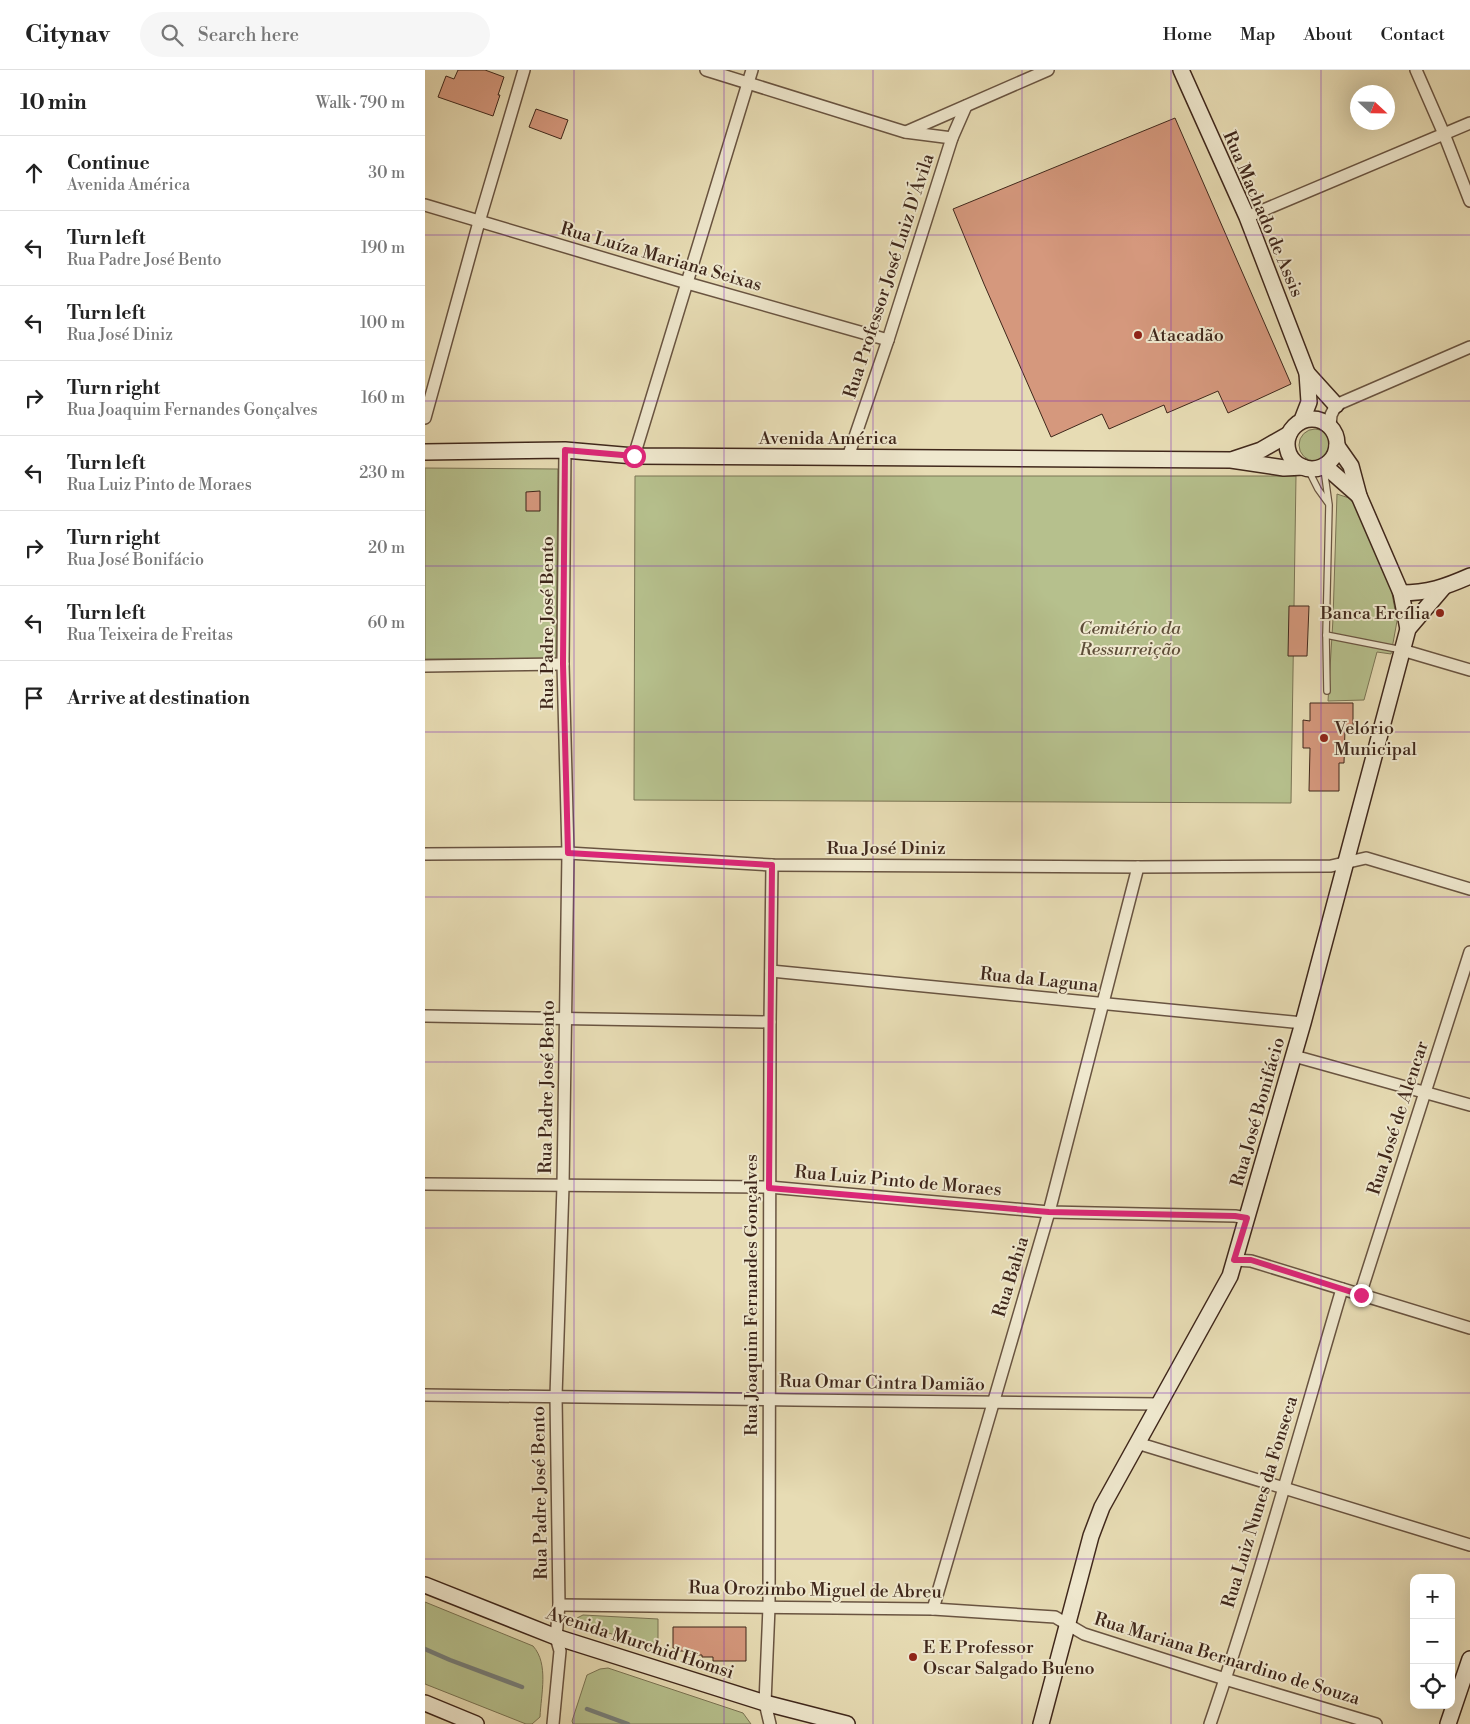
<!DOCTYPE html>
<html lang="en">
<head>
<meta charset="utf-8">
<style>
  body { margin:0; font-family:"Libre Bodoni",serif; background:#f6f6f6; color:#222 }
  .controls { position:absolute; right:15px; bottom:15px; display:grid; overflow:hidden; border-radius:10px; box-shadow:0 5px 20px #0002 }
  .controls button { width:45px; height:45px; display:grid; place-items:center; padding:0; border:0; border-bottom:1px solid #e0e0e0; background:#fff; color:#222; font:25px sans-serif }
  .compass { position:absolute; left:925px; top:15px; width:45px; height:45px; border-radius:50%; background:#fff; box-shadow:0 5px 20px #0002; rotate:112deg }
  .stop { position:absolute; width:15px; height:15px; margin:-11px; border:4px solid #db2777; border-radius:50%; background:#fff }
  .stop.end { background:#db2777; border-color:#fff; box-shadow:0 1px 5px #0008 }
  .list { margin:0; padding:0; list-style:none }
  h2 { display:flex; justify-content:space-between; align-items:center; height:65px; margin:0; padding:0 20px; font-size:21px }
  h2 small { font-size:16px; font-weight:400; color:#767676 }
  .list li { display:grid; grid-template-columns:32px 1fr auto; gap:15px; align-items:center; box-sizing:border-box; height:75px; padding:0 20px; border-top:1px solid #e0e0e0 }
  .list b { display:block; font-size:19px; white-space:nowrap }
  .list p { margin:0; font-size:16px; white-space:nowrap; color:#767676 }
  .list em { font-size:16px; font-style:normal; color:#767676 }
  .icon { flex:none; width:28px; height:28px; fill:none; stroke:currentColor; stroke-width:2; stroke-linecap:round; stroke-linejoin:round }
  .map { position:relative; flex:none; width:1045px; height:1654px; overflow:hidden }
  header { display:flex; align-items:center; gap:30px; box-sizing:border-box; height:70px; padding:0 25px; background:#fff; border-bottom:1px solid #e0e0e0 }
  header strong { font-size:24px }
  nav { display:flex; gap:28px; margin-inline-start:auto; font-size:18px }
  .search { width:350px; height:45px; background:#f6f6f6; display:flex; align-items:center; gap:12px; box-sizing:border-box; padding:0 18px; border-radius:28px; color:#767676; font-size:19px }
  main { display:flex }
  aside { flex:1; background:#fff }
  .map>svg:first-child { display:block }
  .green { fill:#b6c08d; stroke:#7a7454 }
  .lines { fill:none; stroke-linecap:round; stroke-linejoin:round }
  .stream { stroke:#777f7a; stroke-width:4.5 }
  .building { fill:#d5987d; stroke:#3f271b }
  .lane-casing { stroke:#695441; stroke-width:8 }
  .street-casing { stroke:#695441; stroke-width:14 }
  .secondary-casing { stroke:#3f271b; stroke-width:18 }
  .lane { stroke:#efe8ce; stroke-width:5.5 }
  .street { stroke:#efe8ce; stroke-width:11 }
  .secondary { stroke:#efe8ce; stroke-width:15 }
  .route { stroke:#db2777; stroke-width:6 }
  .grid { fill:none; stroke:#7b2cbf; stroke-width:1; stroke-opacity:0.55 }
  .poi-dot { fill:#8f2418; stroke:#efe8ce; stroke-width:2 }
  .labels { text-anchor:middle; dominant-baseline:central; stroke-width:4; stroke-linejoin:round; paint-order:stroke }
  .street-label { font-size:18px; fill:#3f271b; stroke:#efe8ce }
  .poi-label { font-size:18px; fill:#3f271b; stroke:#efe8ce; text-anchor:start }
  .park-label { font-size:18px; font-style:italic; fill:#5d4d38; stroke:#efe8ce }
</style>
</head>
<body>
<header>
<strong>Citynav</strong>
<div class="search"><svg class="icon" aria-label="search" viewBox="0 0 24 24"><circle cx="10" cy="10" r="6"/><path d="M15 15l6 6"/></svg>Search here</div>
<nav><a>Home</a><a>Map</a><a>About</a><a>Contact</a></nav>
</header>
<main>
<aside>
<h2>10 min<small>Walk · 790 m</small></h2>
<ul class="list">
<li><svg class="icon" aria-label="ahead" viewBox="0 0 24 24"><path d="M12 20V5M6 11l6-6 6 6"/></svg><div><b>Continue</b><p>Avenida América</p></div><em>30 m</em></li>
<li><svg class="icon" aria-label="left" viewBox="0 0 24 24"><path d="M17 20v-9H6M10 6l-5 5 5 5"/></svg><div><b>Turn left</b><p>Rua Padre José Bento</p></div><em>190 m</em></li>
<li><svg class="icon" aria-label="left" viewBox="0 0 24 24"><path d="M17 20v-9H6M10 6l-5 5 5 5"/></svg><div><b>Turn left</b><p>Rua José Diniz</p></div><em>100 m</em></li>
<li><svg class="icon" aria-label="right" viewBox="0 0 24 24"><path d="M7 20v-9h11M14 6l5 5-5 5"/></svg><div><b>Turn right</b><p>Rua Joaquim Fernandes Gonçalves</p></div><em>160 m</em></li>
<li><svg class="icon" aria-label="left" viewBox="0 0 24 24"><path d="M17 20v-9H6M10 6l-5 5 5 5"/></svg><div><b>Turn left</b><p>Rua Luiz Pinto de Moraes</p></div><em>230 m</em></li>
<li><svg class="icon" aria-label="right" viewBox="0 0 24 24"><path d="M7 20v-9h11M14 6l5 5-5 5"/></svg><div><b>Turn right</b><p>Rua José Bonifácio</p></div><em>20 m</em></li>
<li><svg class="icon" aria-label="left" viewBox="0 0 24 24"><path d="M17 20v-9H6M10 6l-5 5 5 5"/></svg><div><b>Turn left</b><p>Rua Teixeira de Freitas</p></div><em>60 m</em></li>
<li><svg class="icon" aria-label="arrive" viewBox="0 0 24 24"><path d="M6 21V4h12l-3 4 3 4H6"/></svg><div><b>Arrive at destination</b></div></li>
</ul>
</aside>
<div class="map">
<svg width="1045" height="1654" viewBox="0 0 1045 1654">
  <rect width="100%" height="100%" fill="#e7dcb4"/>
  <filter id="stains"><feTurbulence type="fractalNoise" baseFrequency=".004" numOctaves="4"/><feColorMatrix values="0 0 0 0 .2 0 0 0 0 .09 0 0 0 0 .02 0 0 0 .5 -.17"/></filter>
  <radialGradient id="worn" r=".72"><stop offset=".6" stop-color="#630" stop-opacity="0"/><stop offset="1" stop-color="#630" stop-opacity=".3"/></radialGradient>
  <g class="green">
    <circle cx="890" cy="375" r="16"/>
    <path d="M0,398L133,399L131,589H0Z"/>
    <path d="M210,406H871L866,733L209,730Z"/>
    <path d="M912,424L927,429L966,518L972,551L966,584L952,582L939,630L903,631L908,549Z"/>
    <path d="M0,1532L108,1576C124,1594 116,1624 115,1647L107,1654H101L0,1614Z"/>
    <path d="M158,1545L233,1549V1578L154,1554L152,1553V1548Z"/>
    <path d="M183,1598L318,1643L326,1654H148L147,1651L162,1605L175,1599Z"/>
  </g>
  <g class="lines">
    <g class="stream">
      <path d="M0,1579L25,1590L97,1617"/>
      <path d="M162,1639L203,1654"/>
    </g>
  </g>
  <g class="building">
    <path d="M33,0H60L79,7L73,25H75L68,46L13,27L21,6L29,9Z"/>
    <path d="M111,39L143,50L136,69L104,57Z"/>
    <path d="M750,48L866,314L803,343L793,321L742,343L739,335L684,359L677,344L626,367L559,214L528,139Z"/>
    <path d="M115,421V441H101V422Z"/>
    <path d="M864,536H884L882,586H863Z"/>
    <path d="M885,633H928V659H920L919,693H914V721H884L885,678H878V650L885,651Z"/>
    <path d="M248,1557H321V1591H288V1587H277V1585H271V1583H260V1581H254V1578H248Z"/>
  </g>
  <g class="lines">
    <g class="lane-casing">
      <g id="lane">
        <path d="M883,399L893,419L903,433"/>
        <path d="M899,399L904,435L901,565L902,621"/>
        <path d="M901,565L977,580"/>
      </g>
    </g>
    <g class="street-casing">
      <g id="street">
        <path d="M281,0L480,62L527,68"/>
        <path d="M991,0L1019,64L1045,131"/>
        <path d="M481,62L623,0"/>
        <path d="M0,135L262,213L463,270"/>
        <path d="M822,147L1045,53"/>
        <path d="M0,348L54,152L99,0"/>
        <path d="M905,356L906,345L911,335L1045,277"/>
        <path d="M209,386L327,0"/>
        <path d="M423,387L463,270L527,68L541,36"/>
        <path d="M977,580L1045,600"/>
        <path d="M0,596L138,594"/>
        <path d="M0,784L143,783L347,795L713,797L906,796L941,788L1045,819"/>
        <path d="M346,901L878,953"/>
        <path d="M0,946L345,952"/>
        <path d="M869,986L1045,1035"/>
        <path d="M0,1114L344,1117L624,1142L810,1146L822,1148"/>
        <path d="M809,1190L826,1191L1045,1258"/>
        <path d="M935,1225L1045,882"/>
        <path d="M0,1325C245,1327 489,1333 734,1334"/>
        <path d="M712,1373L1045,1475"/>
        <path d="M134,1535L508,1539L630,1547L659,1564L800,1609L951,1654"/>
        <path d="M508,1539L624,1142L713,797"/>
        <path d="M128,1654L135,1581L131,1567L134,1535L131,1326L138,1116L143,783L138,594L140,380"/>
        <path d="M345,1654L340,1633L344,1537L345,952L347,795"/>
        <path d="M785,1654C834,1511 874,1364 917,1219"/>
      </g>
    </g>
    <g class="secondary-casing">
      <g id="secondary">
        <path d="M756,0L822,147L882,303L884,332L877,350"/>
        <path d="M882,303L911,335"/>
        <circle cx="887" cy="374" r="25"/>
        <path d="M912,376L926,396L934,426L976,523L983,559"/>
        <path d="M0,382L140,380L209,386L806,390L859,398L878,397"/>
        <path d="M809,389L836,380L864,364"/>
        <path d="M900,396L934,426"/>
        <path d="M976,523C1003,523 1020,517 1045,506"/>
        <path d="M0,1515L131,1567L340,1633L422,1654"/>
        <path d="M0,1633L51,1654"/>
        <path d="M616,1654L666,1466L677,1437L805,1206L878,953L983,559L1018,518"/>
        <path d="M1023,1654L1045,1589"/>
      </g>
    </g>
    <use href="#lane" class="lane"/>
    <use href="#street" class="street"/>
    <use href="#secondary" class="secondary"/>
  </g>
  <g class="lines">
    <path class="route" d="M209,386L140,380L138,594L143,783L347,795L344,1118L624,1142L810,1146L822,1148L809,1190H826L936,1225"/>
  </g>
  <path class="grid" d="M149,0V1654M299,0V1654M448,0V1654M597,0V1654M746,0V1654M896,0V1654M0,165H1045M0,331H1045M0,496H1045M0,662H1045M0,827H1045M0,992H1045M0,1158H1045M0,1323H1045M0,1489H1045"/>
  <g class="poi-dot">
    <circle cx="713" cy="265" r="5"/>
    <circle cx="1015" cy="543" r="5"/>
    <circle cx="899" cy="668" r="5"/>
    <circle cx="488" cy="1587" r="5"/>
  </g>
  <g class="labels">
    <g class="street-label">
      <text transform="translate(838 144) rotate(67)">Rua Machado de Assis</text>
      <text transform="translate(236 187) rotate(16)">Rua Luíza Mariana Seixas</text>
      <text transform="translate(464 206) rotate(-72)">Rua Professor José Luiz D'Ávila</text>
      <text x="403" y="368">Avenida América</text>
      <text transform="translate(122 553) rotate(-90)">Rua Padre José Bento</text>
      <text x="461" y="778">Rua José Diniz</text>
      <text transform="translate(614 910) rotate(6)">Rua da Laguna</text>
      <text transform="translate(122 1017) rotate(-89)">Rua Padre José Bento</text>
      <text transform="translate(833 1042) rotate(-74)">Rua José Bonifácio</text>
      <text transform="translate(973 1048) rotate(-72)">Rua José de Alencar</text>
      <text transform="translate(473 1111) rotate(5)">Rua Luiz Pinto de Moraes</text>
      <text transform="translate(586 1207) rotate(-73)">Rua Bahia</text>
      <text transform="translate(326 1225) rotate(-90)">Rua Joaquim Fernandes Gonçalves</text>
      <text transform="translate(457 1313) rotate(1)">Rua Omar Cintra Damião</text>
      <text transform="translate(115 1423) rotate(-91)">Rua Padre José Bento</text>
      <text transform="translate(835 1432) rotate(-73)">Rua Luiz Nunes da Fonseca</text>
      <text transform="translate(390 1520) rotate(1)">Rua Orozimbo Miguel de Abreu</text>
      <text transform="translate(215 1573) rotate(18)">Avenida Murchid Homsi</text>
      <text transform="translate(802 1589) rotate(17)">Rua Mariana Bernardino de Souza</text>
    </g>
    <g class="poi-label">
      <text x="723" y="265">Atacadão</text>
      <text x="1005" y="543" text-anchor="end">Banca Ercília</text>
      <text x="909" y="658">Velório<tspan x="909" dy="21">Municipal</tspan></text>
      <text x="498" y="1577">E E Professor<tspan x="498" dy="21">Oscar Salgado Bueno</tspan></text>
    </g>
    <g class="park-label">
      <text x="705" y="558">Cemitério da<tspan x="705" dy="21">Ressurreição</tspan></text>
    </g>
  </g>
  <rect width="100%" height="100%" filter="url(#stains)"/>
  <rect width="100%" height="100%" fill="url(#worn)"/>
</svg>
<div class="controls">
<button>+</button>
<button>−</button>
<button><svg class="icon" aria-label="locate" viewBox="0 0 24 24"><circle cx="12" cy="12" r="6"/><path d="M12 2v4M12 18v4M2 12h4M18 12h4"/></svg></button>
</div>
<svg class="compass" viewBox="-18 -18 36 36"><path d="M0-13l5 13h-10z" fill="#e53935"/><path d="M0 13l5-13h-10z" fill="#767676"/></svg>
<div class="stop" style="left:209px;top:386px"></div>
<div class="stop end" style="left:936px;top:1225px"></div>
</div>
</main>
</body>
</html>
